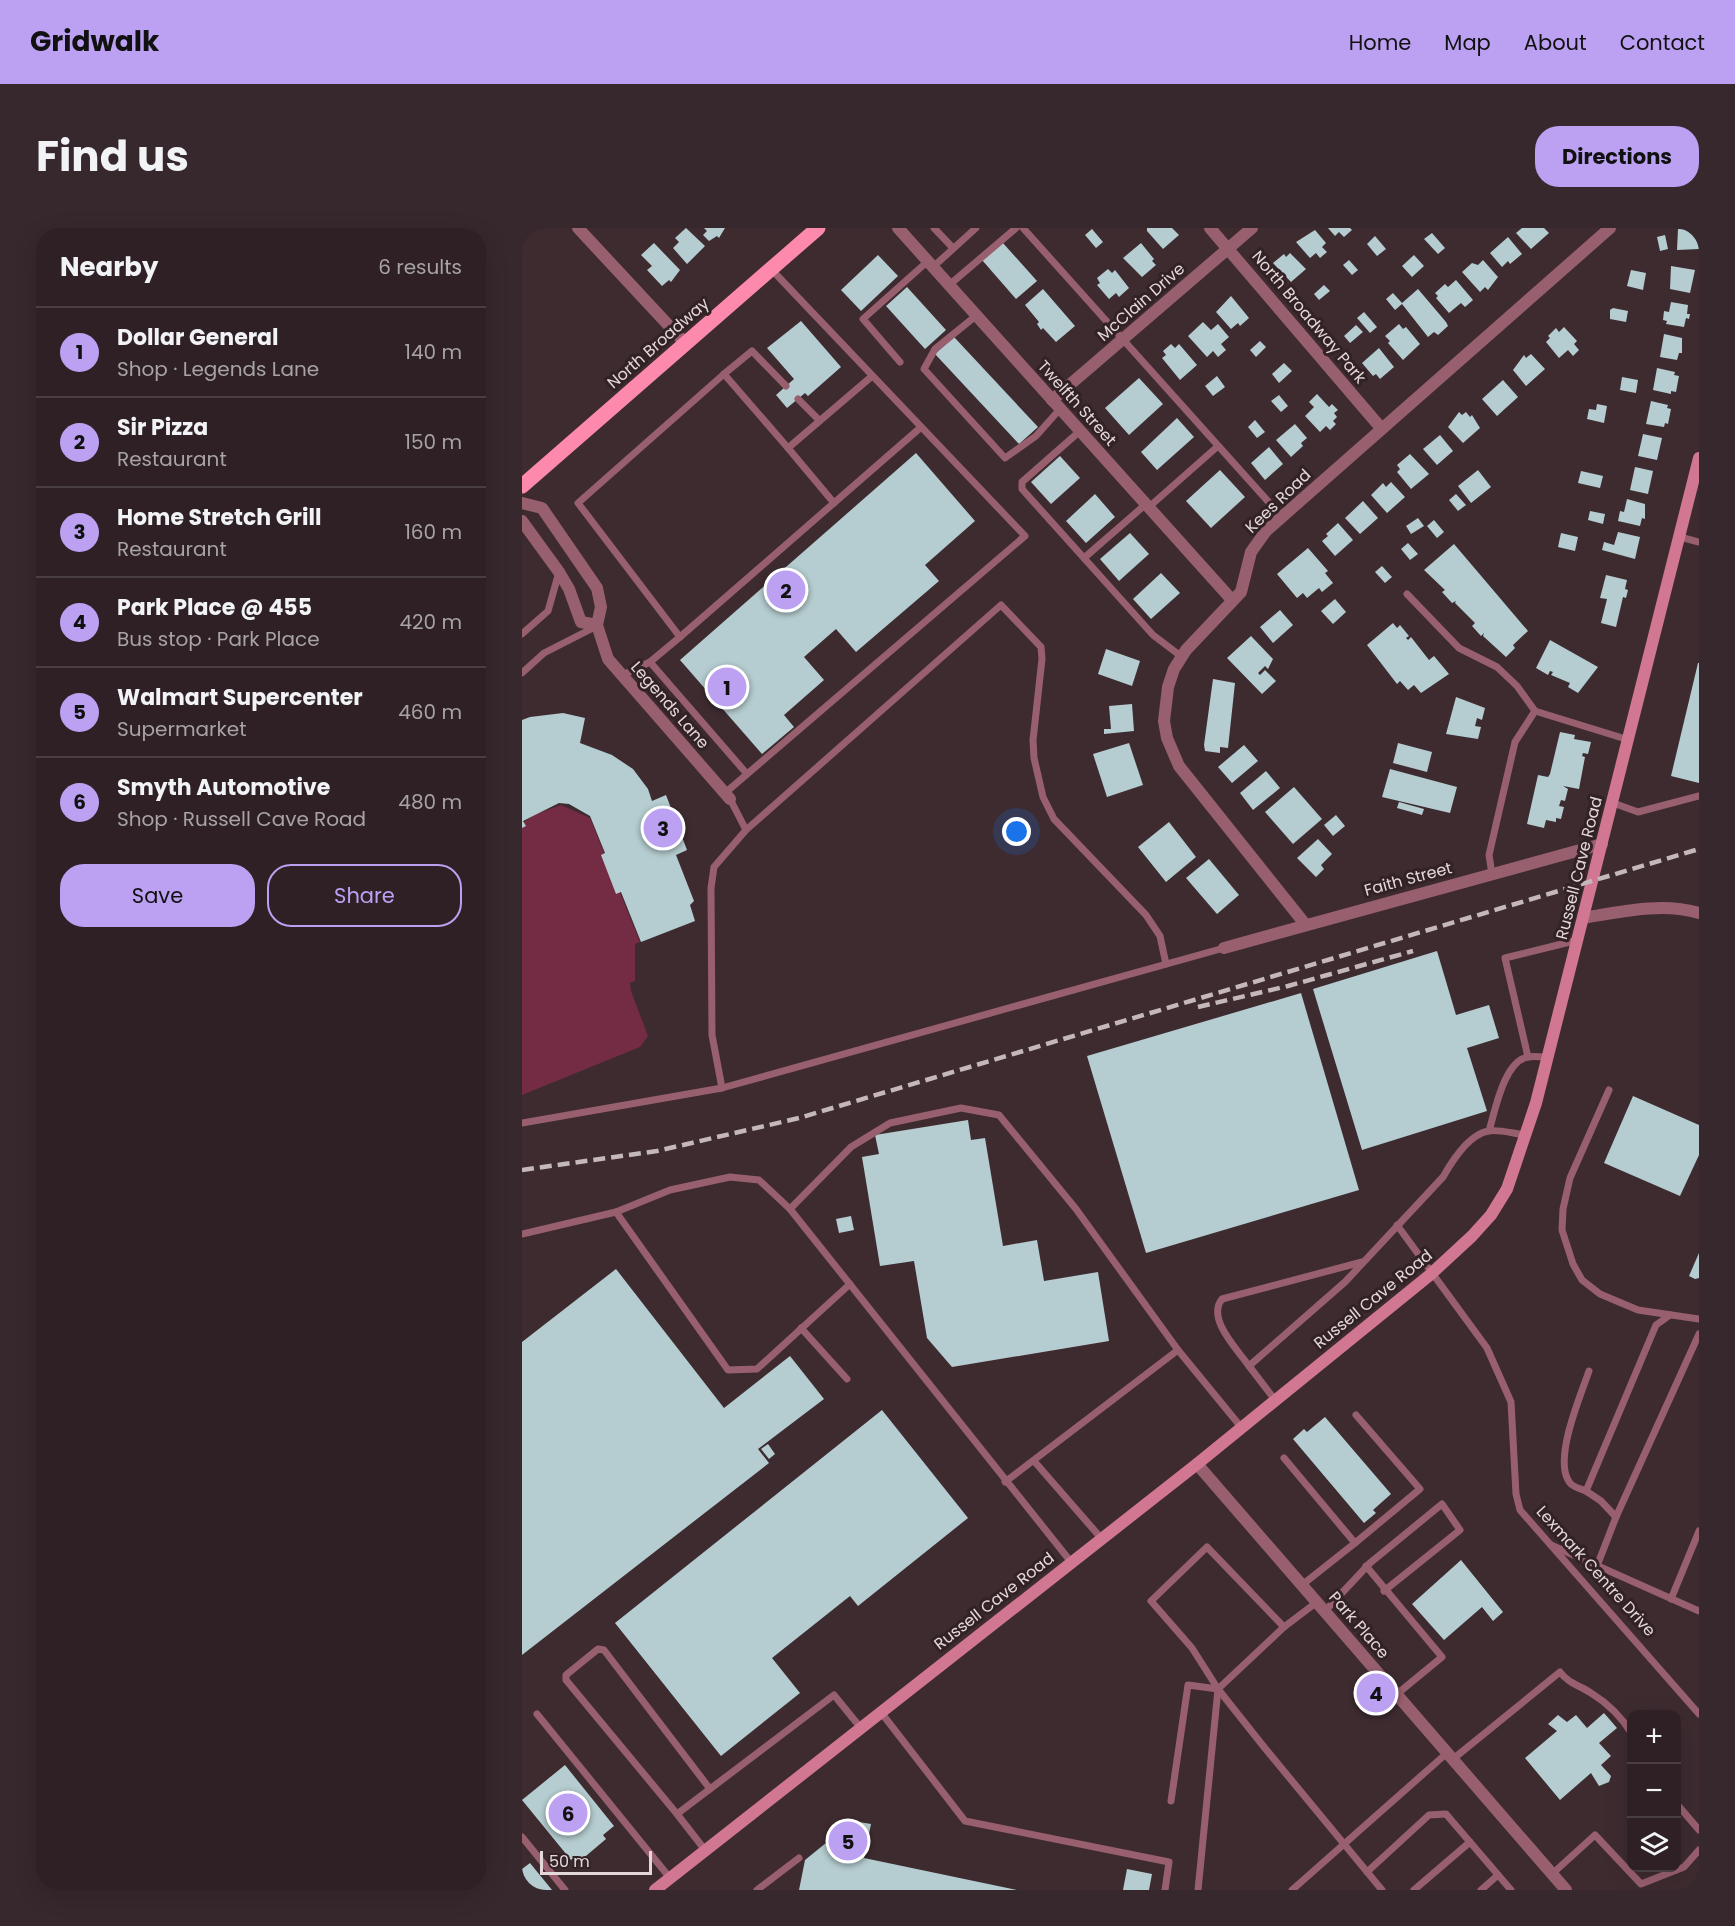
<!DOCTYPE html>
<html lang="en">
<head>
<meta charset="utf-8">
<style>
  body { margin:0; font-family:Poppins,sans-serif; background:#36282c; color:#f1f3f6 }
  .controls { position:absolute; right:18px; bottom:18px; display:grid; overflow:hidden; border-radius:12px; box-shadow:0 6px 24px #0002 }
  .controls button { width:54px; height:54px; display:grid; place-items:center; padding:0; border:0; border-bottom:2px solid #493e41; background:#2e2024; color:#f1f3f6; font:30px sans-serif }
  .scale { position:absolute; left:18px; bottom:15px; width:112px; box-sizing:border-box; padding-left:6px; border:3px solid #e4d8da; border-top:0; font-size:16px; line-height:21px; white-space:nowrap; color:#e4d8da; -webkit-text-stroke:4px #322226; paint-order:stroke }
  .you { position:absolute; left:495px; top:604px; width:21px; height:21px; margin:-15px; border:4px solid #fff; border-radius:50%; background:#1a73e8; box-shadow:0 0 0 9px #1a73e833 }
  .badge { display:grid; place-items:center; width:39px; height:39px; border-radius:50%; background:#bca0f2; color:#111; font-size:20px; font-weight:700 }
  .pin { position:absolute; translate:-50% -50%; border:3px solid #fff; box-shadow:0 2px 6px #0006 }
  .list { margin:0; padding:0; list-style:none }
  h2 { display:flex; justify-content:space-between; align-items:center; height:78px; margin:0; padding:0 24px; font-size:26px }
  h2 small { font-size:20px; font-weight:400; color:#a7a3a6 }
  .list li { display:grid; grid-template-columns:39px 1fr auto; gap:18px; align-items:center; box-sizing:border-box; height:90px; padding:0 24px; border-top:2px solid #493e41 }
  .list b { display:block; font-size:22px; white-space:nowrap }
  .list p { margin:0; font-size:20px; white-space:nowrap; color:#a7a3a6 }
  .list em { font-size:20px; font-style:normal; color:#a7a3a6 }
  .actions { display:flex; gap:12px; padding:18px 24px }
  .actions a { flex:1; padding:14px 0; border:2px solid #bca0f2; border-radius:24px; text-align:center; font-size:21px; color:#bca0f2 }
  .actions .main { background:#bca0f2; color:#111 }
  .icon { flex:none; width:33px; height:33px; fill:none; stroke:currentColor; stroke-width:2; stroke-linecap:round; stroke-linejoin:round }
  .map { position:relative; flex:none; width:1177px; height:1662px; overflow:hidden; border-radius:24px }
  header { display:flex; align-items:center; gap:36px; box-sizing:border-box; height:84px; padding:0 30px; background:#bca0f2; color:#111 }
  header strong { font-size:28px }
  nav { display:flex; gap:33px; margin-inline-start:auto; font-size:21px }
  .intro { display:flex; align-items:center; justify-content:space-between; box-sizing:border-box; height:144px; padding:0 36px }
  h1 { margin:0; font-size:42px }
  .button { padding:15px 27px; border-radius:24px; background:#bca0f2; color:#111; font-size:21px; font-weight:700 }
  main { display:flex; gap:36px; padding:0 36px }
  aside { flex:1; background:#2e2024; border-radius:24px; box-shadow:0 6px 24px #0002 }
  .map>svg:first-child { display:block }
  .green { fill:#742b44 }
  .building { fill:#b5cdd0 }
  .lines { fill:none; stroke-linecap:round; stroke-linejoin:round }
  .lane { stroke:#985f6f; stroke-width:7 }
  .street { stroke:#985f6f; stroke-width:12 }
  .secondary { stroke:#d17791; stroke-width:12 }
  .primary { stroke:#fd89ac; stroke-width:15 }
  .rail { stroke:#c5b8ba; stroke-width:4.5; stroke-dasharray:12 6; stroke-linecap:butt }
  .labels { text-anchor:middle; dominant-baseline:central; stroke-width:6; stroke-linejoin:round; paint-order:stroke }
  .street-label { font-size:16px; fill:#e4d8da; stroke:#322226 }
</style>
</head>
<body>
<header>
<strong>Gridwalk</strong>
<nav><a>Home</a><a>Map</a><a>About</a><a>Contact</a></nav>
</header>
<div class="intro"><h1>Find us</h1><a class="button">Directions</a></div>
<main>
<aside>
<h2>Nearby<small>6 results</small></h2>
<ul class="list">
<li><span class="badge">1</span><div><b>Dollar General</b><p>Shop · Legends Lane</p></div><em>140 m</em></li>
<li><span class="badge">2</span><div><b>Sir Pizza</b><p>Restaurant</p></div><em>150 m</em></li>
<li><span class="badge">3</span><div><b>Home Stretch Grill</b><p>Restaurant</p></div><em>160 m</em></li>
<li><span class="badge">4</span><div><b>Park Place @ 455</b><p>Bus stop · Park Place</p></div><em>420 m</em></li>
<li><span class="badge">5</span><div><b>Walmart Supercenter</b><p>Supermarket</p></div><em>460 m</em></li>
<li><span class="badge">6</span><div><b>Smyth Automotive</b><p>Shop · Russell Cave Road</p></div><em>480 m</em></li>
</ul>
<div class="actions"><a class="main">Save</a><a>Share</a></div>
</aside>
<div class="map">
<svg width="1177" height="1662" viewBox="0 0 1177 1662">
  <rect width="100%" height="100%" fill="#3d2b30"/>
  <path class="green" d="M39,577L68,590L118,714L113,716V753L108,755L109,763L126,808L118,819L0,867V595L14,586Z"/>
  <g class="building">
    <path d="M164,0L183,18L165,36L151,20L157,14L153,10Z"/>
    <path d="M182,0H203L197,10L195,8L187,13L181,7L185,3Z"/>
    <path d="M625,0H650L657,7L641,21L625,3Z"/>
    <path d="M806,0H828L830,2L822,9L817,4L813,8Z"/>
    <path d="M1000,0H1022L1027,5L1009,21L994,5Z"/>
    <path d="M570,1L581,14L574,20L563,7Z"/>
    <path d="M1156,1L1177,2V21L1155,22Z"/>
    <path d="M793,2L804,15L800,19L805,24L798,30L794,25L788,30L774,14Z"/>
    <path d="M910,5L923,20L916,26L902,11Z"/>
    <path d="M1143,7L1146,21L1138,23L1135,9Z"/>
    <path d="M853,8L864,21L855,28L845,16Z"/>
    <path d="M986,9L1000,26L988,36L986,33L980,39L968,25Z"/>
    <path d="M480,14L515,53L494,71L460,32Z"/>
    <path d="M132,15L158,42L149,54L147,52L140,58L125,42L130,38L119,27Z"/>
    <path d="M619,15L632,31L630,33L634,37L620,49L601,30Z"/>
    <path d="M768,25L784,41L769,54L751,35L762,26L764,29Z"/>
    <path d="M356,27L376,48L339,83L319,62Z"/>
    <path d="M892,27L902,38L890,49L880,38Z"/>
    <path d="M827,32L836,42L830,47L821,37Z"/>
    <path d="M961,32L976,49L966,62L963,59L958,64L940,44L950,35L956,37Z"/>
    <path d="M1149,38L1173,42L1168,65L1148,61Z"/>
    <path d="M586,41L590,45L593,42L607,60L597,69L594,65L587,71L575,57L578,55L575,50Z"/>
    <path d="M1109,42L1124,45L1121,62L1105,58Z"/>
    <path d="M934,52L951,72L943,79L939,75L927,85L914,70L916,68L913,65L923,56L926,59Z"/>
    <path d="M802,57L808,63L797,72L792,66Z"/>
    <path d="M385,59L424,102L403,121L364,78Z"/>
    <path d="M521,61L553,98L534,114L521,100L519,102L515,96L517,94L503,77Z"/>
    <path d="M896,61L924,94L926,98L916,107L912,104L906,109L880,76L873,82L864,71L871,65L880,75Z"/>
    <path d="M709,68L727,90L718,98L716,95L709,101L694,84Z"/>
    <path d="M1149,74L1166,77L1165,86H1168L1167,91L1164,90L1162,99L1144,96L1145,93L1141,92L1142,83L1147,84Z"/>
    <path d="M1091,80L1106,83L1104,94L1088,91V82Z"/>
    <path d="M842,84L855,99L848,105L835,90Z"/>
    <path d="M279,93L319,139L286,168L283,165L265,180L254,167L272,151L245,120Z"/>
    <path d="M681,94L689,102L696,96L707,109L699,116L704,122L696,129L691,123L685,129L666,108Z"/>
    <path d="M877,96L881,101L884,99L898,116L881,132L866,115L868,113L863,108Z"/>
    <path d="M834,97L841,104L828,115L822,108Z"/>
    <path d="M1042,99L1055,113L1052,116L1057,122L1051,128L1046,122L1037,130L1024,114L1028,110L1026,108L1034,100L1037,104Z"/>
    <path d="M1142,106L1160,110V125H1157L1155,132L1138,129Z"/>
    <path d="M432,109L516,199L497,216L413,126Z"/>
    <path d="M738,113L744,119L734,129L728,122Z"/>
    <path d="M649,116L653,120L657,116L675,137L658,152L640,130L644,127L641,123Z"/>
    <path d="M857,120L872,139L858,151L854,146L851,148L840,135Z"/>
    <path d="M1009,126L1023,141L1004,158L991,142L1002,127L1004,130Z"/>
    <path d="M762,135L770,143L757,155L750,146Z"/>
    <path d="M1135,140L1153,144L1152,147L1157,148L1154,164L1149,163V166L1131,162Z"/>
    <path d="M695,148L703,159L691,168L683,158Z"/>
    <path d="M1100,149L1116,152L1114,165L1098,162Z"/>
    <path d="M617,150L641,176L607,207L583,180Z"/>
    <path d="M981,152L996,169L975,188L960,171Z"/>
    <path d="M795,166L807,179L810,176L816,182L812,185L815,189L811,193L814,196L808,202L804,198L798,204L783,188L792,179L787,174Z"/>
    <path d="M757,167L766,178L759,184L749,173Z"/>
    <path d="M1129,173L1146,177L1145,180L1149,181L1146,196L1143,195L1142,199L1124,196Z"/>
    <path d="M1075,176L1085,178L1082,195L1065,191L1067,181L1074,182Z"/>
    <path d="M937,184L940,187L944,184L948,189L950,187L958,200L941,215L926,199Z"/>
    <path d="M655,190L672,209L635,242L619,224Z"/>
    <path d="M733,192L743,204L735,210L726,199Z"/>
    <path d="M773,196L785,210L779,215L781,218L769,229L754,212Z"/>
    <path d="M1121,206L1140,210L1135,232L1116,228Z"/>
    <path d="M918,207L931,223L915,237L901,221Z"/>
    <path d="M747,219L761,236L743,252L729,235Z"/>
    <path d="M394,225L453,293L403,337L417,353L334,424L314,401L282,429L302,452L262,487L272,499L240,526L158,432Z"/>
    <path d="M888,226L907,246L889,261L875,244L878,241L875,237Z"/>
    <path d="M538,228L558,250L529,276L509,254Z"/>
    <path d="M1113,239L1131,243L1126,266L1108,262Z"/>
    <path d="M698,242L723,269L689,300L664,273Z"/>
    <path d="M956,242L969,259L949,275L936,258Z"/>
    <path d="M1059,243L1081,248L1078,260L1056,255Z"/>
    <path d="M869,254L883,269L865,285L849,267L861,255L864,259Z"/>
    <path d="M573,266L593,289L564,315L544,293Z"/>
    <path d="M934,266L944,277L936,283L927,272Z"/>
    <path d="M1105,271L1123,276V291L1120,290L1118,298L1096,293L1098,283L1102,284Z"/>
    <path d="M841,273L856,290L838,306L823,290Z"/>
    <path d="M1068,283L1083,286L1081,296L1066,292Z"/>
    <path d="M896,290L902,298L889,306L884,298Z"/>
    <path d="M912,292L922,304L915,310L905,298Z"/>
    <path d="M816,295L831,312L813,328L800,313L806,308L804,306Z"/>
    <path d="M1096,304L1118,309L1113,331L1080,322L1082,314L1092,317Z"/>
    <path d="M608,305L627,326L597,353L578,331Z"/>
    <path d="M1039,305L1056,309L1053,323L1036,319Z"/>
    <path d="M886,315L896,326L888,332L879,321Z"/>
    <path d="M932,316L1006,403L991,417L993,420L984,429L961,408L962,405L959,408L950,398L953,395L933,375L934,373L930,375L920,364L923,362L902,342Z"/>
    <path d="M786,320L806,343L803,345L811,355L800,364L797,360L785,370L781,365L775,370L755,346Z"/>
    <path d="M860,338L870,349L863,355L853,344Z"/>
    <path d="M639,345L658,365L629,391L611,371Z"/>
    <path d="M1084,347L1105,352L1103,361L1106,362L1104,370L1101,369L1094,399L1079,395L1085,371L1078,370Z"/>
    <path d="M813,371L824,384L811,396L799,383Z"/>
    <path d="M758,382L771,397L751,415L738,399Z"/>
    <path d="M871,395L875,400L878,397L887,408L884,410L886,412L889,409L907,432L912,428L927,446L899,465L892,457L886,462L878,453L875,456L845,417Z"/>
    <path d="M729,408L751,431L746,441L743,438L736,445L738,447L743,442L754,453L740,466L705,430Z"/>
    <path d="M1028,412L1076,439L1056,465L1046,459L1048,455L1029,447L1031,444L1028,443L1026,447L1014,440Z"/>
    <path d="M584,421L618,433L610,458L576,446Z"/>
    <path d="M1176,435H1177V555L1149,548Z"/>
    <path d="M691,451L713,455L706,520L698,519V525L683,523L682,517Z"/>
    <path d="M934,469L963,480L960,492L955,490L953,498L959,499L956,511L924,506Z"/>
    <path d="M610,476L612,503L582,506V501H589L587,478Z"/>
    <path d="M41,485L63,490L58,515L90,527L111,541L126,561L130,573L144,567L165,622L154,627L172,673L168,677L173,693L119,714L99,664L94,666L79,627L83,625L68,588L47,576L37,575L1,593L4,598L0,600V492L8,489Z"/>
    <path d="M1038,504L1053,507L1052,511L1069,514L1066,526L1061,525L1060,528L1063,529L1057,561L1041,558L1046,561L1043,573L1039,572L1037,578L1042,579L1039,591L1034,590V594L1024,592L1022,600L1005,596L1016,547L1026,549L1028,546Z"/>
    <path d="M607,515L621,557L585,569L571,526Z"/>
    <path d="M876,515L910,524L905,544L871,535Z"/>
    <path d="M722,517L736,533L710,555L696,539Z"/>
    <path d="M868,541L935,559L928,585L860,569Z"/>
    <path d="M744,543L758,560L731,582L718,565Z"/>
    <path d="M772,559L800,591L771,616L743,584Z"/>
    <path d="M877,574L902,581L900,587L875,580Z"/>
    <path d="M814,587L823,598L811,608L802,597Z"/>
    <path d="M647,594L674,629L644,654L616,619Z"/>
    <path d="M796,611L810,626L799,637L802,641L794,649L775,630Z"/>
    <path d="M687,631L717,667L695,686L664,650Z"/>
    <path d="M915,723L934,787L967,777L977,810L945,820L965,883L840,922L791,761Z"/>
    <path d="M779,765L837,962L624,1025L565,828Z"/>
    <path d="M1111,868L1177,897V927L1158,968L1082,935Z"/>
    <path d="M446,892L449,912L463,910L481,1018L515,1012L522,1053L576,1044L587,1113L430,1139L405,1110L392,1033L358,1038L340,929L357,926L353,907Z"/>
    <path d="M329,988L332,1002L317,1005L314,991Z"/>
    <path d="M1177,1025V1050L1173,1051L1167,1048Z"/>
    <path d="M94,1041L202,1180L268,1128L302,1171L236,1221L247,1235L0,1427V1114Z"/>
    <path d="M360,1182L446,1290L336,1378L328,1368L250,1430L278,1465L199,1528L93,1395Z"/>
    <path d="M803,1189L869,1266L851,1282L854,1285L842,1295L771,1211L782,1201L785,1204Z"/>
    <path d="M246,1216L253,1226L247,1231L239,1221Z"/>
    <path d="M939,1332L981,1384L971,1393L960,1379L922,1412L890,1376Z"/>
    <path d="M1082,1485L1095,1500L1077,1515L1089,1528L1079,1537L1089,1548L1087,1554L1077,1558L1069,1545L1038,1572L1003,1530L1035,1503L1026,1496L1036,1487L1045,1494L1054,1487L1065,1500Z"/>
    <path d="M43,1537L92,1598L81,1607L84,1611L58,1633L54,1628L49,1632L0,1572Z"/>
    <path d="M331,1593L349,1596L342,1630L495,1662H277L283,1632Z"/>
    <path d="M8,1635L30,1662H0V1641Z"/>
    <path d="M605,1641L630,1646L627,1662H601Z"/>
  </g>
  <g class="lines">
    <g class="lane">
      <path d="M412,0L431,20"/>
      <path d="M501,0L760,289"/>
      <path d="M411,39L454,0"/>
      <path d="M426,58L494,0"/>
      <path d="M455,87L413,121L402,141L483,230L514,208L538,181"/>
      <path d="M378,134L341,91L406,33"/>
      <path d="M202,146L230,123L264,158"/>
      <path d="M276,171L297,192"/>
      <path d="M558,203L500,254V261L631,407L660,429"/>
      <path d="M266,220L312,275"/>
      <path d="M627,279L696,218"/>
      <path d="M1158,309L1177,314"/>
      <path d="M562,330L624,276"/>
      <path d="M885,366L937,420L975,439L995,458L1013,483L1107,512"/>
      <path d="M0,406L26,383L37,344"/>
      <path d="M158,409L398,200"/>
      <path d="M128,434L158,409L56,275L202,146L266,220L349,149"/>
      <path d="M0,445L22,425L73,399"/>
      <path d="M101,447L128,434L225,546"/>
      <path d="M203,565L503,308L249,41"/>
      <path d="M208,571L224,602L192,639L189,660L190,807L200,860L702,720"/>
      <path d="M1091,575L1116,584L1177,568"/>
      <path d="M224,602L479,377L519,419L520,431L511,512L512,530L521,569L532,591L624,687L638,708L644,736"/>
      <path d="M970,646L967,627L993,514L1013,483"/>
      <path d="M1006,829L983,730L1056,712"/>
      <path d="M1087,862L1048,950L1041,981L1040,1002L1051,1036L1060,1052L1078,1066L1116,1082L1177,1091"/>
      <path d="M0,895L200,860"/>
      <path d="M967,903C973,883 982,833 1006,829C1012,828 1020,829 1026,830"/>
      <path d="M268,981L329,919L368,895L439,880L477,887L554,981L656,1122L719,1199"/>
      <path d="M94,984L206,1142L235,1141L328,1056"/>
      <path d="M875,997L965,1120L989,1174L994,1266L998,1282L1177,1486"/>
      <path d="M0,1006L94,984L148,962L208,949L237,952L268,981L549,1334"/>
      <path d="M279,1100L325,1151"/>
      <path d="M727,1138C716,1122 684,1091 700,1071L840,1034"/>
      <path d="M753,1172L727,1138L823,1054L921,949C930,933 946,907 966,903C977,901 993,906 1004,907"/>
      <path d="M762,1230L833,1315L780,1357"/>
      <path d="M512,1233L579,1310"/>
      <path d="M483,1254L656,1122"/>
      <path d="M1064,1263C1059,1261 1051,1259 1048,1255C1030,1233 1059,1167 1067,1143"/>
      <path d="M1094,1289L1177,1106"/>
      <path d="M833,1315L898,1261L834,1187"/>
      <path d="M1029,1317L1177,1383"/>
      <path d="M844,1338L920,1429L875,1466"/>
      <path d="M1075,1338L1094,1289L1079,1273L1064,1263L1134,1097L1148,1087"/>
      <path d="M1149,1371L1177,1303"/>
      <path d="M795,1374L762,1399L685,1319L629,1373L670,1420L696,1461L742,1519L860,1662"/>
      <path d="M803,1383L848,1335L920,1276L938,1302L862,1363"/>
      <path d="M358,1483L443,1593L647,1634L643,1662"/>
      <path d="M15,1486L148,1650"/>
      <path d="M931,1531L1038,1444C1047,1456 1057,1457 1069,1465C1087,1476 1099,1488 1110,1506"/>
      <path d="M649,1573L666,1457L696,1461"/>
      <path d="M1154,1575L1177,1602"/>
      <path d="M155,1586L44,1452V1447L76,1421L82,1422L188,1561"/>
      <path d="M0,1609L43,1662"/>
      <path d="M183,1622L155,1586L312,1467L338,1499"/>
      <path d="M845,1644L907,1587L924,1586L989,1662"/>
      <path d="M1030,1646L1073,1607L1119,1656L1162,1639L1177,1622"/>
      <path d="M235,1662L277,1630"/>
      <path d="M676,1662L696,1461L762,1399"/>
      <path d="M770,1662L925,1525"/>
      <path d="M892,1662L948,1614"/>
      <path d="M959,1662L976,1647"/>
    </g>
    <g class="street">
      <path d="M56,0L163,115"/>
      <path d="M376,0L710,372"/>
      <path d="M688,0L859,200"/>
      <path d="M530,172L730,0"/>
      <path d="M0,275L20,280L75,360L79,379L75,397L86,431L208,571"/>
      <path d="M0,293L37,344L47,361L59,394L75,397"/>
      <path d="M1061,690C1098,684 1140,674 1177,685"/>
      <path d="M783,696L657,538L645,510L642,493L646,459L652,441L664,422L719,364L729,324L744,303L1088,0"/>
      <path d="M702,720L1080,616"/>
      <path d="M675,1236L1044,1662"/>
    </g>
    <path class="secondary" d="M133,1662L675,1236L909,1046L950,1008L969,987L985,961L1014,875L1177,230"/>
    <path class="primary" d="M0,258L296,0"/>
    <g class="rail">
      <path d="M676,779L766,758L891,723"/>
      <path d="M0,942L135,923L277,890L1177,621"/>
    </g>
  </g>
  <g class="labels">
    <g class="street-label">
      <text transform="translate(619 74) rotate(-41)">McClain Drive</text>
      <text transform="translate(787 89) rotate(50)">North Broadway Park</text>
      <text transform="translate(136 115) rotate(-41)">North Broadway</text>
      <text transform="translate(555 175) rotate(48)">Twelfth Street</text>
      <text transform="translate(756 273) rotate(-44)">Kees Road</text>
      <text transform="translate(148 477) rotate(49)">Legends Lane</text>
      <text transform="translate(1057 640) rotate(-76)">Russell Cave Road</text>
      <text transform="translate(886 651) rotate(-15)">Faith Street</text>
      <text transform="translate(851 1071) rotate(-39)">Russell Cave Road</text>
      <text transform="translate(1074 1343) rotate(48)">Lexmark Centre Drive</text>
      <text transform="translate(472 1373) rotate(-38)">Russell Cave Road</text>
      <text transform="translate(837 1397) rotate(49)">Park Place</text>
    </g>
  </g>
</svg>
<div class="controls">
<button>+</button>
<button>−</button>
<button><svg class="icon" aria-label="layers" viewBox="0 0 24 24"><path d="M12 4l9 5-9 5-9-5zM3 14l9 5 9-5"/></svg></button>
</div>
<div class="scale">50 m</div>
<div class="you"></div>
<div class="pin badge" style="left:205px;top:459px">1</div>
<div class="pin badge" style="left:264px;top:362px">2</div>
<div class="pin badge" style="left:141px;top:600px">3</div>
<div class="pin badge" style="left:854px;top:1465px">4</div>
<div class="pin badge" style="left:326px;top:1613px">5</div>
<div class="pin badge" style="left:46px;top:1585px">6</div>
</div>
</main>
</body>
</html>
